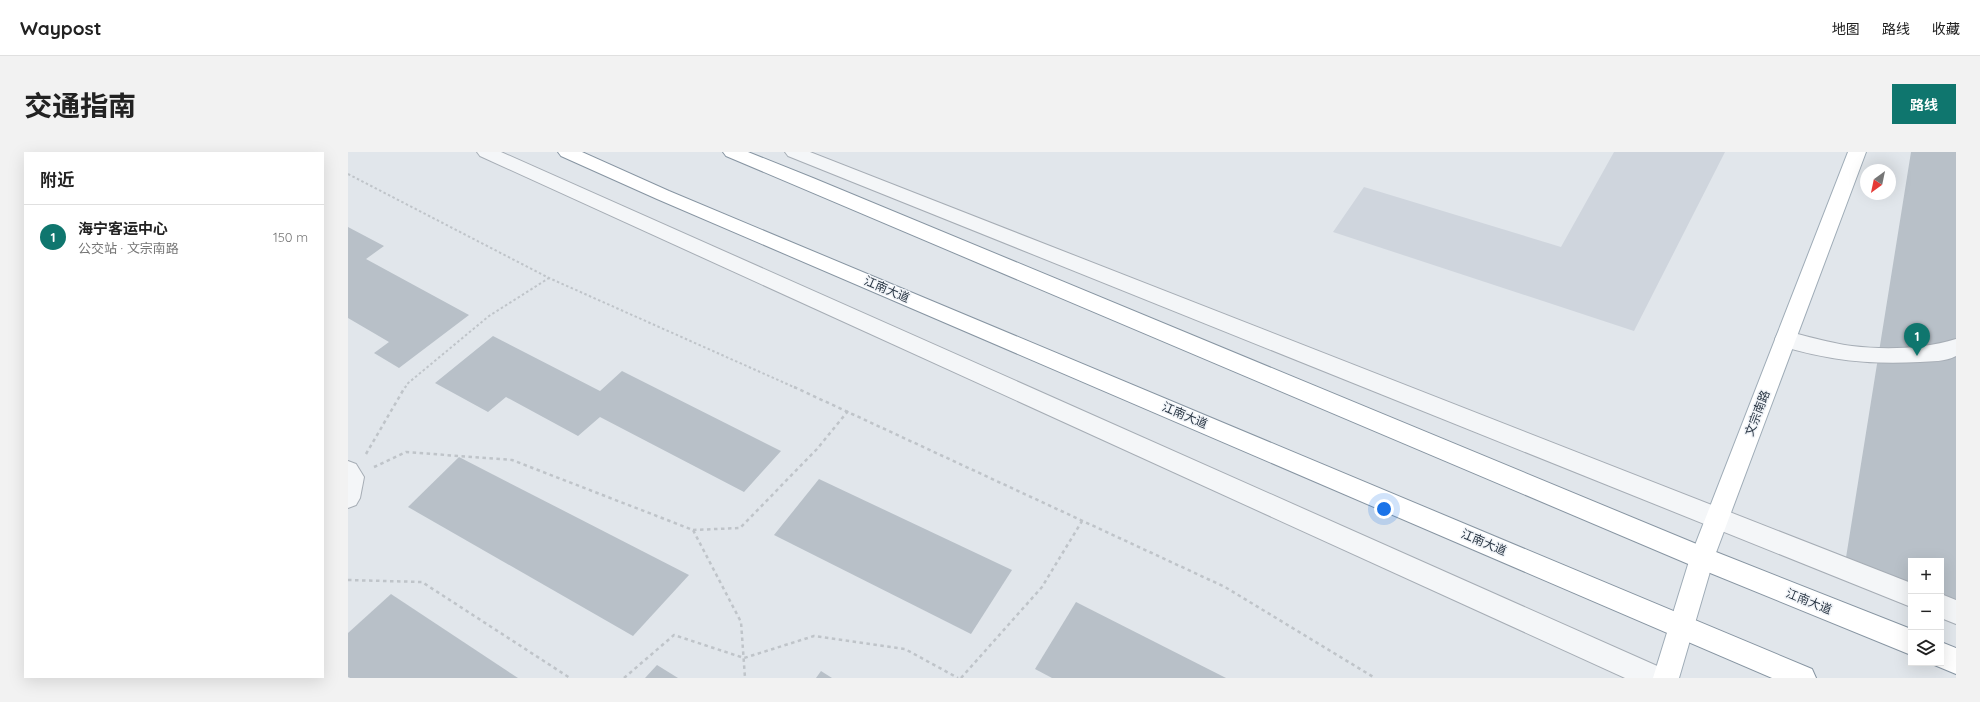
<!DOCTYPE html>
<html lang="zh">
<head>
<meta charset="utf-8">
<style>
  body { margin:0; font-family:Quicksand,"Noto Sans SC",sans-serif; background:#f2f2f2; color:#222 }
  .controls { position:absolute; right:12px; bottom:12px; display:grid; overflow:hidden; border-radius:0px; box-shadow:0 4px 16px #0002 }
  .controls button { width:36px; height:36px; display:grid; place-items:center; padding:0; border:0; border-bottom:1px solid #e0e0e0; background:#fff; color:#222; font:20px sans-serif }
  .compass { position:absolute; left:1512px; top:12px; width:36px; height:36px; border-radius:50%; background:#fff; box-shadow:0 4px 16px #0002; rotate:213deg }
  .you { position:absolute; left:1036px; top:357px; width:14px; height:14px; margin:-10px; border:3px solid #fff; border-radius:50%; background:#1a73e8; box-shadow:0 0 0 6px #1a73e833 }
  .badge { display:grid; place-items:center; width:26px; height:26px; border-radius:50%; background:#0f766e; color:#fff; font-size:13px; font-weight:700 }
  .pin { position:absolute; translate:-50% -33px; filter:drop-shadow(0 1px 2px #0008) }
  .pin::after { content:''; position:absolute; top:21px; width:14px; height:12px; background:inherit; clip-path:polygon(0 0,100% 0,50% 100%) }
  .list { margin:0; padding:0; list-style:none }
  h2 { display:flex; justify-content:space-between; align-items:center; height:52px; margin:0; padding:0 16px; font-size:17px }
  h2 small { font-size:13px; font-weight:400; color:#767676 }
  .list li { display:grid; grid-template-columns:26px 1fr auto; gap:12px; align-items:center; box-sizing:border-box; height:64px; padding:0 16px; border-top:1px solid #e0e0e0 }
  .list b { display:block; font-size:15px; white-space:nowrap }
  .list p { margin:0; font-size:13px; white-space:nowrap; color:#767676 }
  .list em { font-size:13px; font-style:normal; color:#767676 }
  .icon { flex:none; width:22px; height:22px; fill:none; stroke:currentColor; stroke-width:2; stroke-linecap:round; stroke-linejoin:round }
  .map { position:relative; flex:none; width:1608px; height:526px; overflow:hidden; border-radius:0px }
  header { display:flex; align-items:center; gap:24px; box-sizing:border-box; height:56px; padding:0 20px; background:#fff; border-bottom:1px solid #e0e0e0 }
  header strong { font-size:19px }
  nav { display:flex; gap:22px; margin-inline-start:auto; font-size:14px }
  .intro { display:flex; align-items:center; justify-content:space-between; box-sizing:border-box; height:96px; padding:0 24px }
  h1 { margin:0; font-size:28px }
  .button { padding:10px 18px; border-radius:0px; background:#0f766e; color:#fff; font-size:14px; font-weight:700 }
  main { display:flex; gap:24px; padding:0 24px }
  aside { flex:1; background:#fff; border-radius:0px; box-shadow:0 4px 16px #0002 }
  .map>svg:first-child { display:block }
  .built { fill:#cfd5dd }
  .building { fill:#b8c0c8 }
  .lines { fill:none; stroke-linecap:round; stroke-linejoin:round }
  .minor-casing { stroke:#a6adb5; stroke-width:2 }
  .major-casing { stroke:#9facb7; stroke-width:2 }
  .highway-casing { stroke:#8795a2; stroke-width:2 }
  .path-far1 { stroke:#bfc4c9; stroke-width:2; stroke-dasharray:2.5 2.5; stroke-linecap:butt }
  .path { stroke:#bfc4c9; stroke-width:2.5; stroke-dasharray:3.5 3.5; stroke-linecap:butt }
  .minor { fill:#f4f6f8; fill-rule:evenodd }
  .major { fill:#fff; fill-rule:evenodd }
  .highway { fill:#fff; fill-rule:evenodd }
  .labels { text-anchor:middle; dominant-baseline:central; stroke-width:3; stroke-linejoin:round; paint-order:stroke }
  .street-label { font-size:12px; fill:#283543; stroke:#f1f4f8 }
</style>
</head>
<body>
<header>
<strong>Waypost</strong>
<nav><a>地图</a><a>路线</a><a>收藏</a></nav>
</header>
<div class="intro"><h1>交通指南</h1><a class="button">路线</a></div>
<main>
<aside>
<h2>附近<small></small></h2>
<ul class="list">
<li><span class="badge">1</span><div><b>海宁客运中心</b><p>公交站 · 文宗南路</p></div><em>150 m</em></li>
</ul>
</aside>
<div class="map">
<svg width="1608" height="526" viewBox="0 0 1608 526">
  <rect width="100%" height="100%" fill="#e1e6eb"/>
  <path class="built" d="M1266,0H1377L1286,179L985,80L1016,35L1213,95Z"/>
  <g class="building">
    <path d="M1563,0H1608V460L1593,455V409H1563V443L1496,418Z"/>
    <path d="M0,75L36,94L18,107L121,163L51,216L26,201L41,190L0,166Z"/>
    <path d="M145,184L252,239L274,219L433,299L396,340L252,265L230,284L158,245L140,260L87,231Z"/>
    <path d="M111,305L341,423L285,484L60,355Z"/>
    <path d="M471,327L664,418L623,482L426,383Z"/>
    <path d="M43,442L170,526H2L0,525V481Z"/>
    <path d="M728,450L878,526H704L687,517Z"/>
    <path d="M309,513L330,526H297Z"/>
    <path d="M473,519L484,526H468Z"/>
  </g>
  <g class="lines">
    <g class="minor-casing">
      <g id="minor">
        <path d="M129,0H153L1316,517L1320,526H1277L132,4Z"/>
        <path d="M437,0H462L1563,431V455L440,4Z"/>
        <path d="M1437,179C1459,184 1481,191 1504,194C1537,198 1576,197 1608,187V204C1597,210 1584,209 1572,210C1521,213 1478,208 1430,193L1427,187L1430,181Z"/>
        <path d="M0,309L8,312L16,325L12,346L8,353L0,356Z"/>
        <path d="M1593,442L1608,448V472L1593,466Z"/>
      </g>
    </g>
    <g class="major-casing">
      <path id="major" d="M1500,0H1518L1366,406L1331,526H1305L1342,406Z"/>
    </g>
    <g class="highway-casing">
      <g id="highway">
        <path d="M210,0H234L321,39L1464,517L1468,526H1424L309,47L213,4Z"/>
        <path d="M375,0H400L465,26L1363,398L1563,477V503L1345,414L378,4Z"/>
        <path d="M1593,490L1608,496V522L1584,512L1593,511Z"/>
      </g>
    </g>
    <g class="path-far1">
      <path d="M0,22L201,126L448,236"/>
      <path d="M57,236L59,232L141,164L201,126"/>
    </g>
    <g class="path">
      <path d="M446,235L877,435L1027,526"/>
      <path d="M18,302L57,235"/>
      <path d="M26,315L58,300L164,308L345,378L393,470L397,526"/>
      <path d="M345,378L392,376L469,297L500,259"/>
      <path d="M0,428L74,430L222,526"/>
      <path d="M276,526L326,483L396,506L466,484L557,497L610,526"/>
      <path d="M613,526L694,435L734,369"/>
    </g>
    <use href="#minor" class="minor"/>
    <use href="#major" class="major"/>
    <use href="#highway" class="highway"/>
  </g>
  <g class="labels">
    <g class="street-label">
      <text transform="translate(539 137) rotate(23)">江南大道</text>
      <text transform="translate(1409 261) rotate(-69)">文宗南路</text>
      <text transform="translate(837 263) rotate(23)">江南大道</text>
      <text transform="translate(1136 390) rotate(23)">江南大道</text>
      <text transform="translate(1461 449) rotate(22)">江南大道</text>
    </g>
  </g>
</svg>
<div class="controls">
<button>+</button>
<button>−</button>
<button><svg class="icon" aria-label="layers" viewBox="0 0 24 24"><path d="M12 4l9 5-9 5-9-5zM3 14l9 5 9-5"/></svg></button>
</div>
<svg class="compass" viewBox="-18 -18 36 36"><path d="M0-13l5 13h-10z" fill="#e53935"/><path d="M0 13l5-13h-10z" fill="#767676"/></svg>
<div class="you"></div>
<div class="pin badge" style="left:1569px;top:204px">1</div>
</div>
</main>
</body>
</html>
